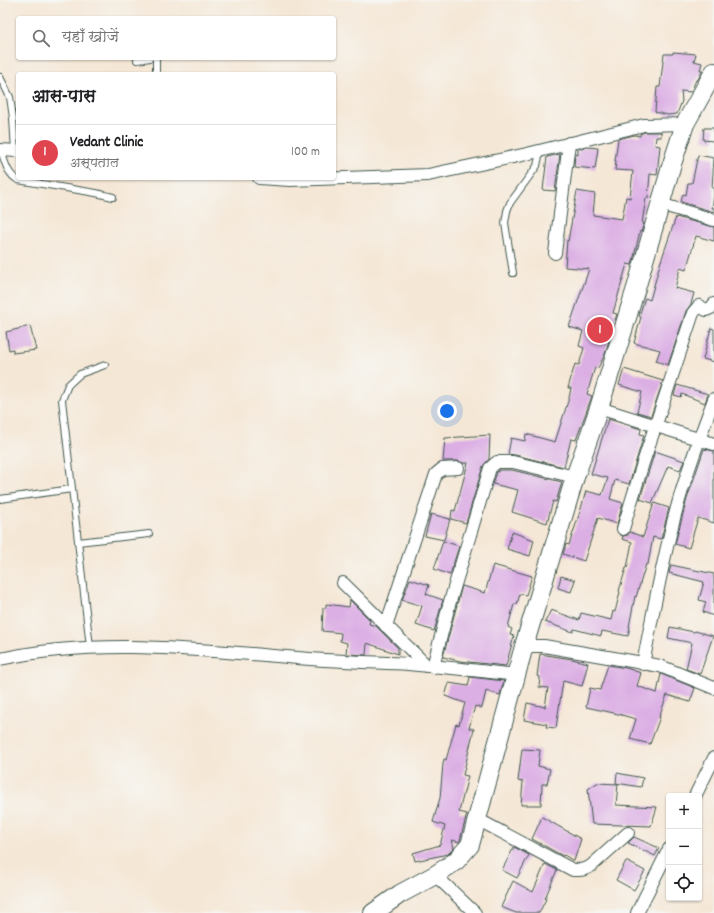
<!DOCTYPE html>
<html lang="hi">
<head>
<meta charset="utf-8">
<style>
  body { margin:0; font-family:Dekko,"Playpen Sans Deva",sans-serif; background:#f2f2f2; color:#202124 }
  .controls { position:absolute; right:12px; bottom:12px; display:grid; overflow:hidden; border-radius:4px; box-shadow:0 1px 3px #0004 }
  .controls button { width:36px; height:36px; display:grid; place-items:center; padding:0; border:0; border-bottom:1px solid #e0e0e0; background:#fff; color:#202124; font:20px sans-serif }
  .you { position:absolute; left:447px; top:411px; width:14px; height:14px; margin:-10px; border:3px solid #fff; border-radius:50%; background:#1a73e8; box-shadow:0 0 0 6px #1a73e833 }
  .badge { display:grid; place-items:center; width:26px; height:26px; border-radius:50%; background:#0f766e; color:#fff; font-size:13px; font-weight:700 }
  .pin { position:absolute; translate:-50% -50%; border:2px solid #fff; box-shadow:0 1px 4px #0006 }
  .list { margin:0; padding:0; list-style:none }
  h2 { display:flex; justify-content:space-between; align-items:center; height:52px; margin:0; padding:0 16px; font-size:17px }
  h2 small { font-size:13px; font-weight:400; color:#757577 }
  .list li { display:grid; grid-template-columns:26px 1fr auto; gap:12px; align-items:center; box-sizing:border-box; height:56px; padding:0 16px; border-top:1px solid #e0e0e0 }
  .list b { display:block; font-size:15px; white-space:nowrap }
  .list p { margin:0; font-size:13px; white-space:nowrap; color:#757577 }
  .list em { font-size:13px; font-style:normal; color:#757577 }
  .icon { flex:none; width:22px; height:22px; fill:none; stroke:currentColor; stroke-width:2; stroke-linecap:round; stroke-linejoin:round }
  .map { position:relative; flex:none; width:714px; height:913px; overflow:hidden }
  .search { position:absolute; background:#fff; box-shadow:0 1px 3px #0004; left:16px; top:16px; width:320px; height:44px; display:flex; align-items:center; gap:10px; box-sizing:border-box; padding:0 14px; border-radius:4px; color:#757577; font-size:15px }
  .panel { position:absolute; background:#fff; box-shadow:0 1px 3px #0004; left:16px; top:72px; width:320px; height:108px; border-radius:4px }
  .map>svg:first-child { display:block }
  .building { fill:#dbaee4 }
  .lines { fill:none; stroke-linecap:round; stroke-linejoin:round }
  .service-casing { stroke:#3f564c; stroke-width:8 }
  .minor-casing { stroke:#3f564c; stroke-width:14 }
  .secondary-casing { stroke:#3f564c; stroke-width:20 }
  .service { stroke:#fff; stroke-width:6 }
  .minor { stroke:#fff; stroke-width:12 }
  .secondary { stroke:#fff; stroke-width:18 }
</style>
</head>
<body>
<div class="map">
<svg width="714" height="913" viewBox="0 0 714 913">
  <rect width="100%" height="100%" fill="#f6f6f2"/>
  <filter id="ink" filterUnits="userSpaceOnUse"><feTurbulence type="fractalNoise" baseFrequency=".025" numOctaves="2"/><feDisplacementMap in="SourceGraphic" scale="8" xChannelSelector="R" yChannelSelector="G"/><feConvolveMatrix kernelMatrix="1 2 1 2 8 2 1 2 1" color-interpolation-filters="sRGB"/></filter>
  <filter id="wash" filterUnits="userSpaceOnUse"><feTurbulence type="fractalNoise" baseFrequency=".012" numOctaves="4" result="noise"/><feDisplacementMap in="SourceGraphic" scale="16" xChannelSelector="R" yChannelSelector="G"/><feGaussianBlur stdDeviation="0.9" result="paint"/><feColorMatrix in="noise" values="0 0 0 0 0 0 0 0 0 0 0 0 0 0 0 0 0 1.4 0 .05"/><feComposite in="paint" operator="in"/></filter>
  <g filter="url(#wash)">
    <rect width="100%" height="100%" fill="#f5e7d6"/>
    <g id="blocks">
      <g class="building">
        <path d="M673,52L696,54L694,61L702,63L700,70H703L697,81L696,80L691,92L681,91L682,101L677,114L668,115L655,112L657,87H660L664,54H673Z"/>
        <path d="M704,128H714V141L703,140Z"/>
        <path d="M645,132H661V137H656L655,145L660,146L657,175L650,174L648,198H646L642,223H644L641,232L640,231L632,265L627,264L613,313L617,314L605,354L598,368L595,367L587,394L592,396L576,440L571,439L564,467L515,455L508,454L511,438L525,441L526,434L555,442L569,398L571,388H568L575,364L579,365L584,348L579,346L583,331L569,327L589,269L565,267L567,240L568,241L577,191L595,194L593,215L622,219L626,197L630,198L633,171L615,170L616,161H615L618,139L634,135L640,136V134Z"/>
        <path d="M587,147L598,148L595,169L574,167L575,154L578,155V149Z"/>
        <path d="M560,154L555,191L543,190L547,157Z"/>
        <path d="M698,155L714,158L712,188H714V196L712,208H714V212L681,202L683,194L686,195L688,183H692Z"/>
        <path d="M676,217L714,227V241L696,236L686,270L680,268L675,288L694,293L691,304L686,311L668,365L656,361L660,350L634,343L641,317L639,316L645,298L650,300L660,264Z"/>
        <path d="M30,326L36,350L13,353V349L9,350L6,332Z"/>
        <path d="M711,328L714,329V362L703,359Z"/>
        <path d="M624,369L663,381L651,416L637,412L642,392L619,385Z"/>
        <path d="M677,385L708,394L705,403L682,394L681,397L674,395Z"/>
        <path d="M608,419L641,429L640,434L644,435L629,484L615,480L610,499L623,503L617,524L598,518L584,561L563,554L566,544L569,545L580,512L586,491L602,495L608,478L591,474Z"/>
        <path d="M490,435L489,459L483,466L466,523L451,519L452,510L455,511L468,463H463L458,461H443L445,438Z"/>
        <path d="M704,449L714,451V523L698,518L689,548L675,544L687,499Z"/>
        <path d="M655,451L684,461L680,470L668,466L652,503L640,499Z"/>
        <path d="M500,470H512L562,482L556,502L553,501L547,523L512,512L518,490L493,484L497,472Z"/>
        <path d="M654,503L669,508L661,539L653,537L648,564H646L636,597L635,596L629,627H630L628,636L602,631L601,636L574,629L573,632L545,622L551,610L579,620L581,613L611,620L613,611L615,612L620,592L619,591L626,568H627L632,542L622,539L623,536L628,535L630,532L643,537Z"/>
        <path d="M431,514L450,519L444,540L425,536Z"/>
        <path d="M512,532L534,540L530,556L507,549Z"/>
        <path d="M443,541L459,546L450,575L434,569Z"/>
        <path d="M493,565L532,576L526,595L520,594L517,604H514L508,627L512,629L510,635L514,636L506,666L460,661L443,657L462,586L485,593Z"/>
        <path d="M671,565L714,574V616L703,612L706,602L699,600L704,582L669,573Z"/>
        <path d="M561,576L575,580L571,592L558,588Z"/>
        <path d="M410,579L429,585L426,594L443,600L434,631L416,625L422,606L402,600Z"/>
        <path d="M350,600L370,620L369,624L376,626L398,648V654L367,643L366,655L346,654L347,643L340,641L341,633L322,631L323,608H326V604L349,607Z"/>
        <path d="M670,627L694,632L695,631L713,636L700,674L686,669L692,643L668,638Z"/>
        <path d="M540,654L572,659L588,663L582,686L563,681L556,728L546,727L547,724L524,720L527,703L545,707L548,688L539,687L540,677L537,676Z"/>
        <path d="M608,665L626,668L641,673L637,686L657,693L661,674L695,688L690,702L667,695L659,717H660L650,744L630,739L636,719L614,713L586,707L590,688L600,690Z"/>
        <path d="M470,677L504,681L500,695L486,691L482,708L475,706L469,728L474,729L463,775L468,776L459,812L467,814L460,840L459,842L452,840L454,848L448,854L415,861L413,853L440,845L445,826L433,822L440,798L443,764L444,759L446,760L456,724L459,725L465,703L445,696L449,683L468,686Z"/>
        <path d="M522,749L540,750L538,766L550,769L547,784H542L541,805H521L523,782L518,781Z"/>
        <path d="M617,773L643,778L641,787L616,783Z"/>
        <path d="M597,783L618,784L616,805L657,807L651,826L592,824L588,789Z"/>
        <path d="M542,817L581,839L574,861L564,855L563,856L532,839Z"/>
        <path d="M634,837L659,848L655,856L628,843Z"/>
        <path d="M514,847L529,855L517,878L502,870Z"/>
        <path d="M626,861L645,871L634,890L616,880Z"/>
        <path d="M545,864L557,870L545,898L546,899L539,913H516L501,907L513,881L533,892Z"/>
      </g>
    </g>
  </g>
  <g filter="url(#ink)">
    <use href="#blocks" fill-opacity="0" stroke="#3f564c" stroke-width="1"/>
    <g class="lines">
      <g class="service-casing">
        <g id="service">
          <path d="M137,60L150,58"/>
          <path d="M156,74V58"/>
          <path d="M0,77L10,97L13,118L15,151"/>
          <path d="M1,150C5,162 7,174 18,180L96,193L113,197"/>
          <path d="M513,273L505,223L507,211L510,203L537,166L540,151"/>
          <path d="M0,499L72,489"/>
          <path d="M78,542L149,534"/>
          <path d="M90,647L62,400L68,385L80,374L105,365"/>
        </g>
      </g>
      <g class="minor-casing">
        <g id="minor">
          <path d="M0,150L18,151"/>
          <path d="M259,178L290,180L428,175L527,154L644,125L685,124"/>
          <path d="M660,204L714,220"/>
          <path d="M555,253L569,143"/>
          <path d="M599,408L714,444"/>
          <path d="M623,529L643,463L693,313L699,306L706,310L711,308L714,304"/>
          <path d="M343,583L427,666"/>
          <path d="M386,626L436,474L442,469L458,468"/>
          <path d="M524,646H544L660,666L714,688"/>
          <path d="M0,659C95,638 191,649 287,657C327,661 368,662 408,664C444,667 481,671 517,675"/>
          <path d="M643,664C653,613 662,562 676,511C686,473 700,436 714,399"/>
          <path d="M433,667L449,605L490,468L497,462H513L575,477"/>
          <path d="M695,796L714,758"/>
          <path d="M477,819L573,870C580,870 585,870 591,866L628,833"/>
          <path d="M435,875L475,913"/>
          <path d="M637,913L669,849"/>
        </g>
      </g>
      <g class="secondary-casing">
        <path id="secondary" d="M373,913L400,894L435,875L456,861L470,845L524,646L575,477L599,408L637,285L671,167L685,124L714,72"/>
      </g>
      <use href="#service" class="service"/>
      <use href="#minor" class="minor"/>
      <use href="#secondary" class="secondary"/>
    </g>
  </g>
</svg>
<div class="controls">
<button>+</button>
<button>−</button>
<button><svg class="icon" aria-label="locate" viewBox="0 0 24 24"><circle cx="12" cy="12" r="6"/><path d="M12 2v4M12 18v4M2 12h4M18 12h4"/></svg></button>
</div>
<div class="you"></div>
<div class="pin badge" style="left:600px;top:330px;background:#e0444e">1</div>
<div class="search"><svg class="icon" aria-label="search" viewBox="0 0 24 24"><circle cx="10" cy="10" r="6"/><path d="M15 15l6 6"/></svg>यहाँ खोजें</div>
<section class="panel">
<h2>आस-पास<small></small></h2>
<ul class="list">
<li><span class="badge" style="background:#e0444e">1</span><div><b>Vedant Clinic</b><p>अस्पताल</p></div><em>100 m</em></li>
</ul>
</section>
</div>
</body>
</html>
